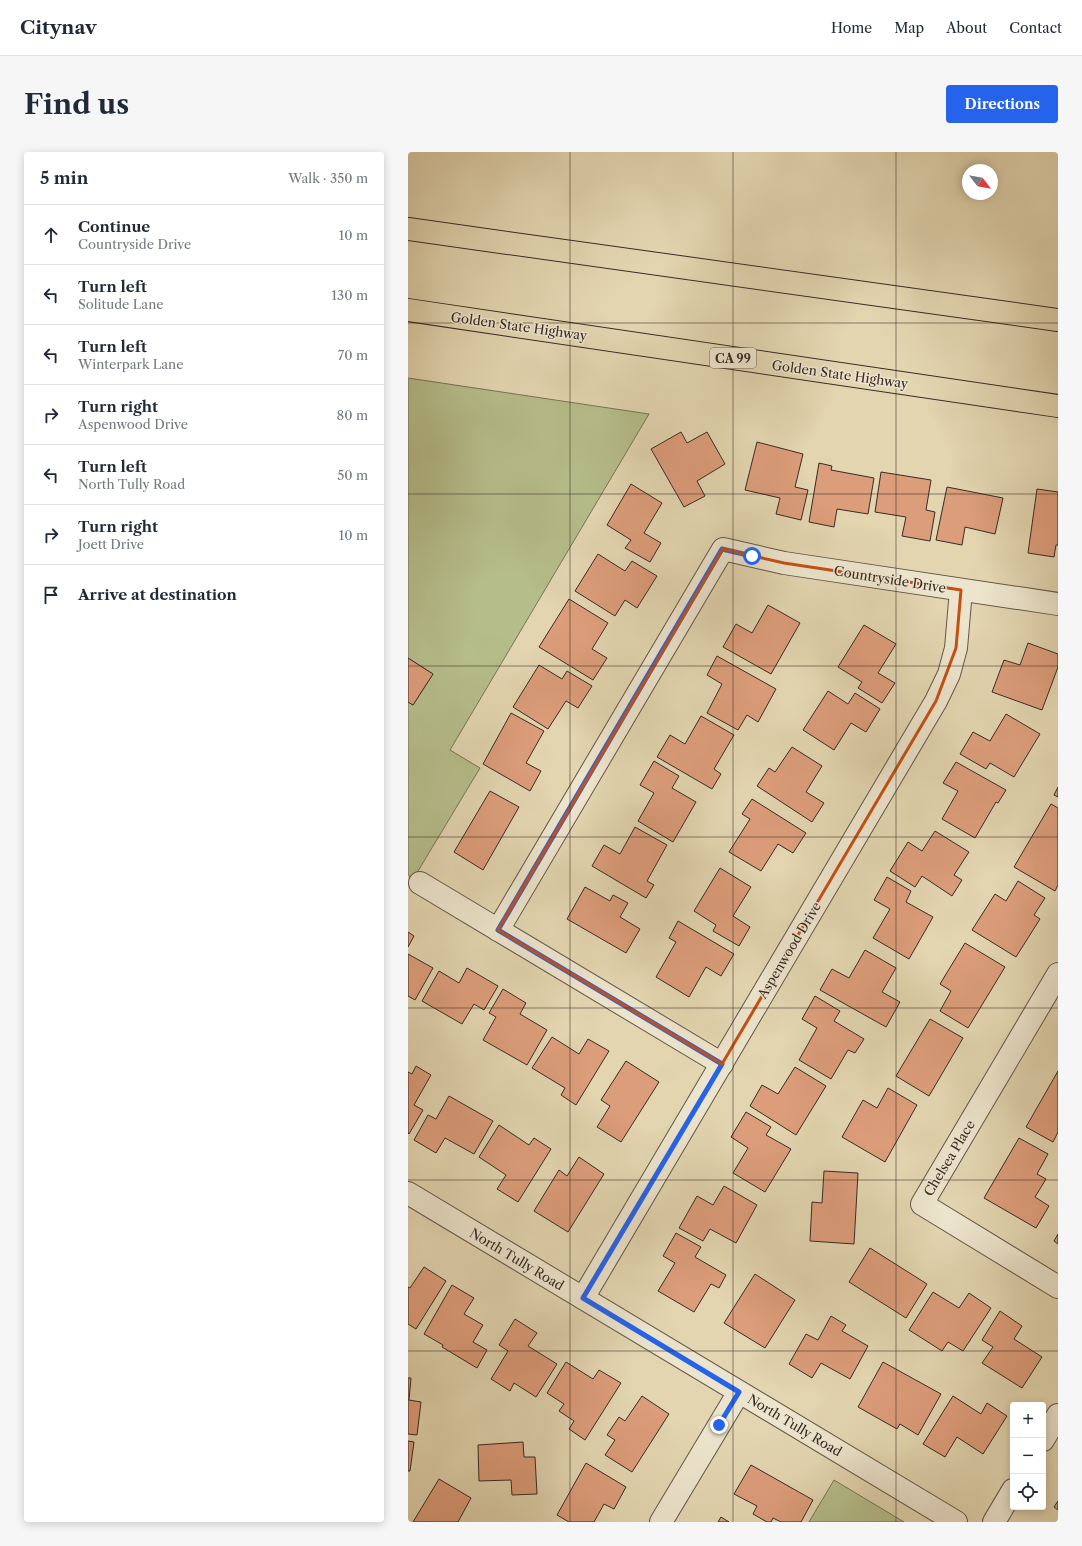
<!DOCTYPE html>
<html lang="en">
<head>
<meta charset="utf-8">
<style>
  body { margin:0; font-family:"Libre Caslon Text",serif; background:#f6f6f7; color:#1f2937 }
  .controls { position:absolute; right:12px; bottom:12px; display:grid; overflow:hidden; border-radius:4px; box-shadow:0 2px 10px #0003 }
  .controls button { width:36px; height:36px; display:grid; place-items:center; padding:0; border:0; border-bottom:1px solid #e0e1e3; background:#fff; color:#1f2937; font:20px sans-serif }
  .compass { position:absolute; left:554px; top:12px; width:36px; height:36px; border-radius:50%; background:#fff; box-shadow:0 2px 10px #0003; rotate:121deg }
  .stop { position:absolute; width:12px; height:12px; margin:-9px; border:3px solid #2563eb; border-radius:50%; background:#fff }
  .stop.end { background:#2563eb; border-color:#fff; box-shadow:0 1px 4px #0008 }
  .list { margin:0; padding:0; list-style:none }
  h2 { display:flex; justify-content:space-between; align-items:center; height:52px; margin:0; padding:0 16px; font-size:17px }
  h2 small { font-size:13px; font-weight:400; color:#747a83 }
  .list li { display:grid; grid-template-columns:26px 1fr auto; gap:12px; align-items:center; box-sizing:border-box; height:60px; padding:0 16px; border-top:1px solid #e0e1e3 }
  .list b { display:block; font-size:15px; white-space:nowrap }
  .list p { margin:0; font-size:13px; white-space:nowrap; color:#747a83 }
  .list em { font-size:13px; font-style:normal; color:#747a83 }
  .icon { flex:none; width:22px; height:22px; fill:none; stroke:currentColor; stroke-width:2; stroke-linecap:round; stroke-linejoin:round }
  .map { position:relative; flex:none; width:650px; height:1370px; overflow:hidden; border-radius:4px }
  header { display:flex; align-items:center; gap:24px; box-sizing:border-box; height:56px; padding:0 20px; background:#fff; border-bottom:1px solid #e0e1e3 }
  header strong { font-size:19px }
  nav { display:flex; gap:22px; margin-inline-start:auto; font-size:14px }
  .intro { display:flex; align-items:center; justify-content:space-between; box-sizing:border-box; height:96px; padding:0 24px }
  h1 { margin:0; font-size:28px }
  .button { padding:10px 18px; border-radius:4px; background:#2563eb; color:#fff; font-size:14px; font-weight:700 }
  main { display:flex; gap:24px; padding:0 24px }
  aside { flex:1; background:#fff; border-radius:4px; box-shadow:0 2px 10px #0003 }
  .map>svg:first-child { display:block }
  .green { fill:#b5bd8a; stroke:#777458 }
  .building { fill:#dc9d7a; stroke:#392b25 }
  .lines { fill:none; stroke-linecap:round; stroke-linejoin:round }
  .minor-casing { stroke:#635648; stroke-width:24 }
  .highway-casing { stroke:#392b25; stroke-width:24 }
  .minor { stroke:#ece4cc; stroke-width:22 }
  .highway { stroke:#e2d5b0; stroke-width:22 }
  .route { stroke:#2563eb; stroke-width:5 }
  .marked { fill:none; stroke:#c55011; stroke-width:3; stroke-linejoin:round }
  .grid { fill:none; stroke:#392b25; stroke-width:1; stroke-opacity:0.55 }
  .labels { text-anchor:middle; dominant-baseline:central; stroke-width:3; stroke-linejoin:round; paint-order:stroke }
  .shield { fill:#ece4cc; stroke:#6f6257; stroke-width:1 }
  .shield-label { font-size:12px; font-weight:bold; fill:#392b25 }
  .street-label { font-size:13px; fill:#392b25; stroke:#ece4cc }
</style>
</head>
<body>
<header>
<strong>Citynav</strong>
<nav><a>Home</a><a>Map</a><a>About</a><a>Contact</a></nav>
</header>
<div class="intro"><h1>Find us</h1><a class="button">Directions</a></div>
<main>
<aside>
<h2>5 min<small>Walk · 350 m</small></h2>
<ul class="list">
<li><svg class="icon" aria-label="ahead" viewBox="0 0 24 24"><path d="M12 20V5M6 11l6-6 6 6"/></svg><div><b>Continue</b><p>Countryside Drive</p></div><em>10 m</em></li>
<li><svg class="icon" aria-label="left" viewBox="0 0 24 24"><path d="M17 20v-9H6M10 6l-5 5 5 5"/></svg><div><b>Turn left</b><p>Solitude Lane</p></div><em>130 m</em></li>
<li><svg class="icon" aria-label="left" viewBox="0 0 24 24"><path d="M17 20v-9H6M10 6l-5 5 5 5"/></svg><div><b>Turn left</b><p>Winterpark Lane</p></div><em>70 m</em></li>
<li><svg class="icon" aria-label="right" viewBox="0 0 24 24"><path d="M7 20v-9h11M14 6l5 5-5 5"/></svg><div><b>Turn right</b><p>Aspenwood Drive</p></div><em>80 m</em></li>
<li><svg class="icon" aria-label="left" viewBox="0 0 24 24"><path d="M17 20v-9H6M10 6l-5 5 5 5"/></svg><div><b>Turn left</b><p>North Tully Road</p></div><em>50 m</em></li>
<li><svg class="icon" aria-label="right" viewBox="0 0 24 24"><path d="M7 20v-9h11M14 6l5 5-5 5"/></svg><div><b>Turn right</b><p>Joett Drive</p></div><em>10 m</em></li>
<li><svg class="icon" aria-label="arrive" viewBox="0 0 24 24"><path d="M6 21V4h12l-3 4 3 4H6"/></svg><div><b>Arrive at destination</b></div></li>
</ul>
</aside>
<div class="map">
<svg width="650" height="1370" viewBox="0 0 650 1370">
  <rect width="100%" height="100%" fill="#e2d5b0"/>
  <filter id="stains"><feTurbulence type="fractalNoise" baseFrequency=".005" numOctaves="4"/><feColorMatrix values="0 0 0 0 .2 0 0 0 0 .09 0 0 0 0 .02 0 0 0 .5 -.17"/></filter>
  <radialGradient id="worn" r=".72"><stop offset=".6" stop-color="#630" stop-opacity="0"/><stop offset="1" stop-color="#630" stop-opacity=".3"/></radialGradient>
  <g class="green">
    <path d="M0,226L241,262L42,598L72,616L4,729L0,722V550L5,553L25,522L0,506Z"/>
    <path d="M426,1328L496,1370H401Z"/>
  </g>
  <g class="building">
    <path d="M273,280L279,291L299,280L317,312L289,329L297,344L276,355L243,297Z"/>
    <path d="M349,290L395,302L387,335L400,338L393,368L368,362L372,346L337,338Z"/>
    <path d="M411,311L424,314L423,318L466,326L460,362L429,357L426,375L401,370Z"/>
    <path d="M473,320L523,328L518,358L527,360L522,389L494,384L498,365L467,360Z"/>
    <path d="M223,332L254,351L236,381L253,391L242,410L217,396L223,388L199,373Z"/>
    <path d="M539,335L595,346L587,382L557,375L554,393L528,388Z"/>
    <path d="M629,337L650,340V393H648L646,405L620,401Z"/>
    <path d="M190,402L217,419L224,409L249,424L229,456L217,448L207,464L167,439Z"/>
    <path d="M161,447L200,471L184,497L199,506L185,528L131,495Z"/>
    <path d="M360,453L392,471L363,522L315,495L328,472L344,481Z"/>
    <path d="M456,473L488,492L470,521L487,531L474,551L450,536L454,530L430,515Z"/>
    <path d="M620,491L650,502V515L634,558L584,540L596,508L612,513Z"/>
    <path d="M309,504L368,537L350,570L339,563L330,578L299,561L314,532L299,523Z"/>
    <path d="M0,506L25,522L5,553L0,550Z"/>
    <path d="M131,513L154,527L159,519L184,534L170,556L158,549L140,577L105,555Z"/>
    <path d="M420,539L440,552L447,541L472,557L458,580L443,571L426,598L395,578Z"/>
    <path d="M103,561L136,579L118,611L133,619L122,639L75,612Z"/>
    <path d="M598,562L632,582L606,625L582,611L578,617L552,602L565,580L582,589Z"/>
    <path d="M293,564L326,583L306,617L313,622L304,637L249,605L262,583L277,592Z"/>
    <path d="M384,595L414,614L398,640L416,651L404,670L349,634L361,616L367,620Z"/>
    <path d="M246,609L271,624L264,636L288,650L265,690L230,669L246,641L232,633Z"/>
    <path d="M548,610L598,638L590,651L588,650L567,686L534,667L550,639L535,631Z"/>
    <path d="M650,635V645L646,643Z"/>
    <path d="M82,639L111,655L75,718L46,700Z"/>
    <path d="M344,647L398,681L385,701L370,692L353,719L321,700L342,667L334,662Z"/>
    <path d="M643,652L650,656V733L647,739L606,715Z"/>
    <path d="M227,675L259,693L239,729L246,733L238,746L184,714L196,693L212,702Z"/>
    <path d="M527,679L561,700L546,723L554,728L544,744L514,724L507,735L482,719L500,690L514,699Z"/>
    <path d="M312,716L343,735L325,764L342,775L331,794L305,779L308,773L286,759Z"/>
    <path d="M479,725L503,739L498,750L525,765L501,807L465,786L482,757L466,748Z"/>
    <path d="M610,729L637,746L626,763L632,767L608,805L564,778L587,742L598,749Z"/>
    <path d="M177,735L202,749L205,743L220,751L212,765L232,777L218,801L159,767Z"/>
    <path d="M270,769L326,802L313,824L298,815L281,845L248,825L268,790L261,786Z"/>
    <path d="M0,780L6,784L0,795Z"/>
    <path d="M557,791L597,815L560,876L532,859L543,839L532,832Z"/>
    <path d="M457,798L488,816L474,840L492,850L478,875L412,838L424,817L441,826Z"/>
    <path d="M0,802L25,816L7,848L0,844Z"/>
    <path d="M59,816L90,834L76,858L66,852L54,872L14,849L31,819L51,831Z"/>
    <path d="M95,837L118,851L112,862L139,878L119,913L75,888L88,865L81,861Z"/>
    <path d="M407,844L432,859L426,869L456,887L447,901L440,898L423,927L391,908L409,876L394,867Z"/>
    <path d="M522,867L555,886L521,944L488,924Z"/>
    <path d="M144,885L171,902L180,887L201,899L168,953L153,943L157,936L124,916Z"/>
    <path d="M218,909L251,930L213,990L189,975L202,954L193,948Z"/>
    <path d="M8,914L23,923L6,953L15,958L1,982L0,981V920L4,922Z"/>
    <path d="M387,915L418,934L388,983L342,954L354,933L370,942Z"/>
    <path d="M650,919V980L645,990L618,975Z"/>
    <path d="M480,936L509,953L477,1010L434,985L455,948L469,956Z"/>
    <path d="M41,944L85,969L66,1002L37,986L28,1001L6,988L20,963L28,967Z"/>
    <path d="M338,960L363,975L358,983L383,997L357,1040L325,1021L340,996L323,985Z"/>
    <path d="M91,973L121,993L126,986L143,997L110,1050L89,1037L98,1023L71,1005Z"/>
    <path d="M611,986L640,1002L629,1022L638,1027L627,1045L641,1054L628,1076L576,1046Z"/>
    <path d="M171,1005L196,1022L160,1080L126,1059L151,1018L159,1024Z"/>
    <path d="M416,1019L450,1021L446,1092L402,1089L404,1050L414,1051Z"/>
    <path d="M316,1034L349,1053L328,1091L302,1077L295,1089L271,1076L289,1044L305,1053Z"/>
    <path d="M268,1081L293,1095L287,1105L318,1123L311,1136L303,1132L286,1160L250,1139L267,1111L255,1104Z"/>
    <path d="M650,1082V1092L646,1089Z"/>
    <path d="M462,1096L519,1132L498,1166L441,1130Z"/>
    <path d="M16,1115L38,1129L8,1177L0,1172V1135L2,1136Z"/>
    <path d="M347,1122L387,1148L357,1196L316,1171Z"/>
    <path d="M44,1133L66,1146L56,1162L75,1173L65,1190L79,1198L69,1216L34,1195L35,1193L16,1182Z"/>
    <path d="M525,1140L551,1156L561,1141L583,1156L555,1199L540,1190L534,1199L501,1178Z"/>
    <path d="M592,1159L614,1174L606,1187L634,1205L614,1236L574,1211L585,1195L574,1188Z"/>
    <path d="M423,1164L438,1173L434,1179L460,1194L442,1227L413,1211L404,1226L381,1212L398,1182L410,1188Z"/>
    <path d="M107,1167L129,1181L120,1194L149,1212L128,1245L106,1231L102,1239L83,1227L100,1199L91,1193Z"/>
    <path d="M158,1210L185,1227L191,1218L213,1231L177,1288L161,1277L166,1269L151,1259L156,1252L139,1241Z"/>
    <path d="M475,1210L533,1242L510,1283L492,1272L489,1277L450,1255Z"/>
    <path d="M0,1226H3L1,1248L13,1250L9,1283L0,1282Z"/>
    <path d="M234,1244L261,1262L224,1320L197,1303L207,1288L199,1283L211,1265L217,1269Z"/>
    <path d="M545,1244L573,1262L579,1251L599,1264L575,1302L549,1285L537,1305L515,1292Z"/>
    <path d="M0,1289L6,1290L2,1319H0Z"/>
    <path d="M115,1290L116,1305H127L129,1342L104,1343L103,1328L71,1329L70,1293Z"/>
    <path d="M178,1311L218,1335L206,1357L196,1352L186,1370H161L149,1363Z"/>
    <path d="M343,1313L405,1348L393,1370H373L365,1366L363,1370H359L345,1362L349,1354L326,1342Z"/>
    <path d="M31,1327L63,1346L50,1370H5Z"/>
    <path d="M650,1349V1358L646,1355Z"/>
    <path d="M313,1365L321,1370H310Z"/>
  </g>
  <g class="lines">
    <g class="minor-casing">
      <g id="minor">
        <path d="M12,731L314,912"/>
        <path d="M90,778L315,397L376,411L650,452"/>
        <path d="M650,822L514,1052L650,1135"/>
        <path d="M0,1041L548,1370"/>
        <path d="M175,1146L528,549L541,522L548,496L553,438"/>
        <path d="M635,1288L650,1263"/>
        <path d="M253,1370L331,1240"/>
        <path d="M586,1370L605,1338"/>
      </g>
    </g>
    <g class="highway-casing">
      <g id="highway">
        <path d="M0,77L650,168"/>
        <path d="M0,158L650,254"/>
      </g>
    </g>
    <use href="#minor" class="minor"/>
    <use href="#highway" class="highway"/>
  </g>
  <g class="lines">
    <path class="route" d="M311,1273L331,1240L175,1146L314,912L90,778L314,397L344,404"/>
  </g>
  <path class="marked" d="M315,397L376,411L553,438L548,496L528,549L314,912L90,778Z"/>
  <path class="grid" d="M162,0V1370M325,0V1370M488,0V1370M0,171H650M0,342H650M0,514H650M0,685H650M0,856H650M0,1028H650M0,1199H650"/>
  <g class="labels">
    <rect class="shield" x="302" y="196" width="46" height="20" rx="3"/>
    <g class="shield-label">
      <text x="325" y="206">CA 99</text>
    </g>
    <g class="street-label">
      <text transform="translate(111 174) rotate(8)">Golden State Highway</text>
      <text transform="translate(432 222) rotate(8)">Golden State Highway</text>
      <text transform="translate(482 427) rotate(9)">Countryside Drive</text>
      <text transform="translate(381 798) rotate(-59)">Aspenwood Drive</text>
      <text transform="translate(541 1006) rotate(-59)">Chelsea Place</text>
      <text transform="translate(109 1107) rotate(31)">North Tully Road</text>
      <text transform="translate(387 1273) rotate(31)">North Tully Road</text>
    </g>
  </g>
  <rect width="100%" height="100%" filter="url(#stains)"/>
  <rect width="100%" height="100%" fill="url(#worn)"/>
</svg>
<div class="controls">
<button>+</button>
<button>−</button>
<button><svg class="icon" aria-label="locate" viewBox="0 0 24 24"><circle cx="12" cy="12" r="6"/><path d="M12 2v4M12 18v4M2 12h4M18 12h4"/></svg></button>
</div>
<svg class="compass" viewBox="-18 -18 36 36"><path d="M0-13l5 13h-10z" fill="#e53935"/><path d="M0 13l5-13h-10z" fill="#747a83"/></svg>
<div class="stop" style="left:344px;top:404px"></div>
<div class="stop end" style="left:311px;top:1273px"></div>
</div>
</main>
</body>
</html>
